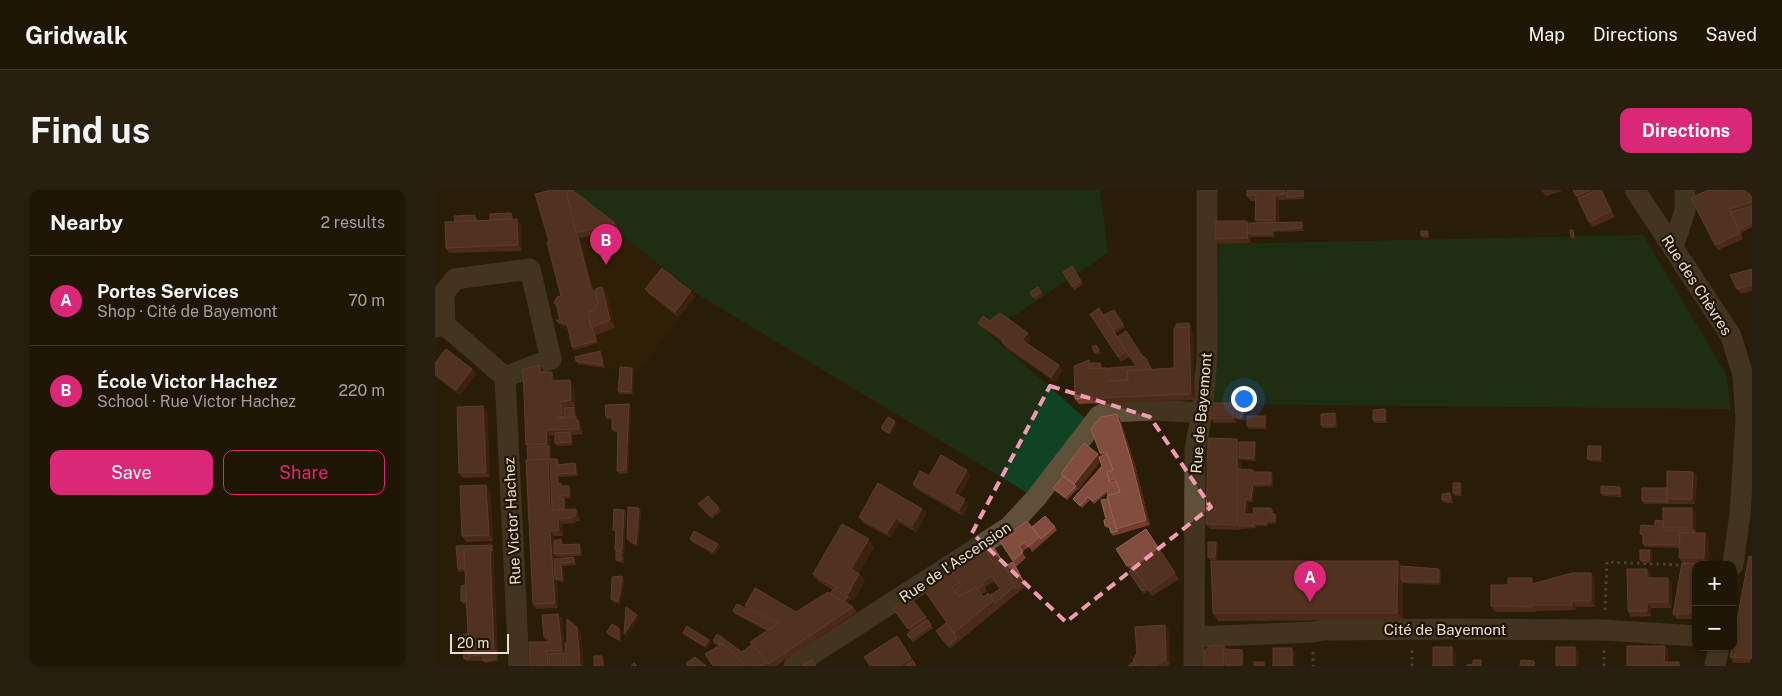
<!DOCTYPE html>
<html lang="en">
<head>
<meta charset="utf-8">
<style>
  body { margin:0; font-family:"Public Sans",sans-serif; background:#281f10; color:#f1f3f6 }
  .controls { position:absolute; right:15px; bottom:15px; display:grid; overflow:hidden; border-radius:10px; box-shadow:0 1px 4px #0004 }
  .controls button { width:45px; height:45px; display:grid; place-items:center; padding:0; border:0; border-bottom:1px solid #3d3528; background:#201606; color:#f1f3f6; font:25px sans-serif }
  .scale { position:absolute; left:15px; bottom:12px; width:59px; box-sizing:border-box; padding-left:5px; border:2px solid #e9e0d4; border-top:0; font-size:14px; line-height:18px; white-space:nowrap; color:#e9e0d4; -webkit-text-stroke:4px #201402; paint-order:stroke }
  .you { position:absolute; left:808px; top:208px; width:18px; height:18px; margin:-12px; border:4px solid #fff; border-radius:50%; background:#1a73e8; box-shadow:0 0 0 8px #1a73e833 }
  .badge { display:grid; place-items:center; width:32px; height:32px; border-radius:50%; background:#db2777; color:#fff; font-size:16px; font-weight:700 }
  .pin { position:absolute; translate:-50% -41px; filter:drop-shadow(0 1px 2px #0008) }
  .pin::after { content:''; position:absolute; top:26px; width:18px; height:15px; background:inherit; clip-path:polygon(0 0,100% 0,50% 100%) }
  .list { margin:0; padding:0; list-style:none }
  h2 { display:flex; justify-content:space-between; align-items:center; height:65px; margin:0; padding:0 20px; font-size:21px }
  h2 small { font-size:16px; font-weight:400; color:#a29f9b }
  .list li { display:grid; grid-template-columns:32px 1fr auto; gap:15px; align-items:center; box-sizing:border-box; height:90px; padding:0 20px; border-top:1px solid #3d3528 }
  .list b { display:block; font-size:19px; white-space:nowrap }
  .list p { margin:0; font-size:16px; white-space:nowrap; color:#a29f9b }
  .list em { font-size:16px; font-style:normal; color:#a29f9b }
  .actions { display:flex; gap:10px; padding:15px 20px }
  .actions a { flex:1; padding:11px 0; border:1px solid #db2777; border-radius:10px; text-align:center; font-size:18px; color:#db2777 }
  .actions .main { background:#db2777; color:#fff }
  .map { position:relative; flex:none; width:1317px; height:476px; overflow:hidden; border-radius:10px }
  header { display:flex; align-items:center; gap:30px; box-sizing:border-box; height:70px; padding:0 25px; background:#201606; border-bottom:1px solid #3d3528 }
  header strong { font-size:24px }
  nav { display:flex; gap:28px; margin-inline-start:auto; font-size:18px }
  .intro { display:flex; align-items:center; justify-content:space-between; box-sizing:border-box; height:120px; padding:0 30px }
  h1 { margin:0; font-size:35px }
  .button { padding:12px 22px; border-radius:10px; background:#db2777; color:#fff; font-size:18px; font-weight:700 }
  main { display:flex; gap:30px; padding:0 30px }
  aside { flex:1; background:#201606; border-radius:10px; box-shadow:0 1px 4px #0004 }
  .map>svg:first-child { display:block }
  .built { fill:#332206 }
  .grass { fill:#104323 }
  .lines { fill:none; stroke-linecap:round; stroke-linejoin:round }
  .path { stroke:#786c5b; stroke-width:3; stroke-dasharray:2.5 4; stroke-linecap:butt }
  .minor { stroke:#5f503a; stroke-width:21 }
  .wall { fill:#763b2d; fill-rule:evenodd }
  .shaded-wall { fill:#522816 }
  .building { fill:#824d3f; stroke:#926456 }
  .marked { fill:none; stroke:#f19ab4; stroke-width:4; stroke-dasharray:10 6; stroke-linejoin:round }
  .labels { text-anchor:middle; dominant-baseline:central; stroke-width:4.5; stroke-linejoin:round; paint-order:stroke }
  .street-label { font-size:15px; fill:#e9e0d4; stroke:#201402 }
</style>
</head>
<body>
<header>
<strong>Gridwalk</strong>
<nav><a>Map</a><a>Directions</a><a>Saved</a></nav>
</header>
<div class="intro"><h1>Find us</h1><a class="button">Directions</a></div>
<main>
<aside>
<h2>Nearby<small>2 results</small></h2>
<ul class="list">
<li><span class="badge">A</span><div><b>Portes Services</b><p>Shop · Cité de Bayemont</p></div><em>70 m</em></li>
<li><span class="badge">B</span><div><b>École Victor Hachez</b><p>School · Rue Victor Hachez</p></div><em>220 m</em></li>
</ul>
<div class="actions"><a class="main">Save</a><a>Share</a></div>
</aside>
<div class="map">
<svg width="1317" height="476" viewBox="0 0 1317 476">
  <rect width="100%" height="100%" fill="#2a1d08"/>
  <path class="built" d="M101,6L181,41L262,104L205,180L171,179L143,175L135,142H132L126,138L121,121L124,114L128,113Z"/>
  <g class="grass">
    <path d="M134,0H665L673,63L553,143L652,230L594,304L262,104L181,41L168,45Z"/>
    <path d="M1208,45L1291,184L1296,219L777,214L784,54Z"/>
  </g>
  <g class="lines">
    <g class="path">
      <path d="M1170,420L1172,372L1250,375"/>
      <path d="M878,462V476"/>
      <path d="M977,476V459"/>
      <path d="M1169,476V459"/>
    </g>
    <g class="minor">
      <path d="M1200,0L1296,146L1308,185L1311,229L1305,324L1298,375"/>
      <path d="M1238,57L1250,21V0"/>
      <path d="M10,135L9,103L20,89L95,79L116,169L70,187"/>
      <path d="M0,137L10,135L70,187L84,476"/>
      <path d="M760,447L878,442L889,440L1015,439L1169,440L1261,446"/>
      <path d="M359,476L574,337L601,308L664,226L670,223L676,222L718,220L767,223"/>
      <path d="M759,476L760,259L767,223L772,168V0"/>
      <path d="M1280,476L1284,457"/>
    </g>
  </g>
  <g class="wall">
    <path d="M869,0V9L844,10V32L869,34V41L839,42V47H816V53L784,54L780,49L814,33H822L820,30V11H816L812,6Z"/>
    <path d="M1106,0H1129L1111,6Z"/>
    <path d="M1138,0H1167L1180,27L1158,37L1154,32Z"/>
    <path d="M1273,0H1298V1L1317,0V37L1306,43L1308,49L1283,60L1280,55Z"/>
    <path d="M153,13L180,33L184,39L145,48L158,100L160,102L167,97L172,105L180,138L161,145L163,153L139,160L137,157L132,136L131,137L123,133L121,130H125L122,116H121L119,113L126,106L114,51Z"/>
    <path d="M76,23L78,26V29L86,34L87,61L14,63L11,58L20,32L42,28V31L55,30Z"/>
    <path d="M1138,40L1140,43L1141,50L1138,49L1136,47Z"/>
    <path d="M992,41L994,43V48H988L986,45Z"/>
    <path d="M637,76L648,94L639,100L628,82Z"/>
    <path d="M1317,79V101L1306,104L1302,99Z"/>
    <path d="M603,97L608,105L600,110L595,102Z"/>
    <path d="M210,99L260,107L243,127L214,104Z"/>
    <path d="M679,120L690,137L680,143L682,147L712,169L717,179L739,178L741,138L754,133L756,136V141L758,142L760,210L644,214L640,209L654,170L655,173H665L667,176V178H673L674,180L701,176L695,166L686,172L655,124L676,137Z"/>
    <path d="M555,131L596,148L592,154L627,181L620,192L571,158L567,152H568L547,138L543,133Z"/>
    <path d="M661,155L666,163L662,165L660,163Z"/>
    <path d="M167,164L170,178L143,174L141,171Z"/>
    <path d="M0,173L37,179L41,184L25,205L0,186Z"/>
    <path d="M197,178L199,181L198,204H184L183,201Z"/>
    <path d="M109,181V182L120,188L121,191L139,196L140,216L128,217L141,220V227L147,236L148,244L137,245L138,255L122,256L120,253V245L115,246L116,269H122L124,272V275L142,276L143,286L124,287V293L128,296L136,298V308L126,309L131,312V319L144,324L145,331H140L141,333L127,334L128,346H119V351L128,352V354H144L146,356L147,366L121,367L120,365V369L138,367L140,370L141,375L128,376L129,392L122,391L123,418L101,419L98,414L92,257L91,255Z"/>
    <path d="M801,215L808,216L810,218L809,230L802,229V233H779L775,228Z"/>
    <path d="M196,217L193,283L184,284L182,281L183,242H179L177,239V229L172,230L171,227Z"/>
    <path d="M950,219L952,222V233H940L938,230Z"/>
    <path d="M52,221L55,287L28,288L24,283Z"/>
    <path d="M682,224L685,229L700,275L715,335L678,346L676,343L674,338H672L670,336L673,305L672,303L659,314L655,310L647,318L638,309L667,276L666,270L643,300L642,299L632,310L620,301L618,298L628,286L626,284L663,264L664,267L667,266L665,263Z"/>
    <path d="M901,226L902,238H888L886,235Z"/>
    <path d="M832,229V239H814L812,236Z"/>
    <path d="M460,231L462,234L456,245L448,241L446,238Z"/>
    <path d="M804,252H820L821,255V271L806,270V279L820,282L838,285V296L820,297L818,312H813L812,324H819L836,318L838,321V324H840L842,326V333L833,334V336H821V338L805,339V340L775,339L771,334Z"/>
    <path d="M1167,259V272L1154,271L1152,269Z"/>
    <path d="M1258,282L1262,287L1260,314H1209L1207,311Z"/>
    <path d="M536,285L524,306L534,314L528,326L481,299L478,294L494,286Z"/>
    <path d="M1027,295V306H1020L1018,303Z"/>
    <path d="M55,300L58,351L31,352L27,346Z"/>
    <path d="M1187,300V307L1168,306L1166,303Z"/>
    <path d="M1017,306L1018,313H1009L1007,310Z"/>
    <path d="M263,314L284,318L286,321L277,329Z"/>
    <path d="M204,318L206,321L203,357L194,352L192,349Z"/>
    <path d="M1257,318L1261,324V343L1274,349L1273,374H1258L1261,375V426L1257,429H1242L1238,424L1248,373L1244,368V358L1210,357L1208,354V347L1205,344L1228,331Z"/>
    <path d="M487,319L491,324L481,342L464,333L456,348L428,333L424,327Z"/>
    <path d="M189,320L191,322L189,363H188L189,373L183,372L181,370V362L180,360L181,343L178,340Z"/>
    <path d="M592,331L597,337H620L622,340L597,362L594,357L587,362L591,368L581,377V376L591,396L524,451L487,397L551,362L570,376L578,372ZM560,391L565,399L555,406H548L547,404L552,401L550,397Z"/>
    <path d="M711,339L744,389L717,406L713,401L709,404L694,382L696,381L681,359Z"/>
    <path d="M255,349L283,354L285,357L280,365L257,352Z"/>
    <path d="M781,352L783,355L782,370H775L773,367Z"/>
    <path d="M57,355L58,358L63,471L50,473L48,471H31L29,469L33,444L31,414H28L26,411L31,395L30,381L24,382L23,379Z"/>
    <path d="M439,357L424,383L430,391L418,411L415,409L412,414L418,417L422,422L341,476H334V475L332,476H278L284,456L280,454L278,451L307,462L317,454L332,441L300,424L298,421L313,420L310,416L361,422L395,404L398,400L383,391L378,384Z"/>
    <path d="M1215,360L1217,363L1216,373H1207L1205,370Z"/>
    <path d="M1317,364V473H1299L1295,467Z"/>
    <path d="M963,371L966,376L1004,379L1006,381V395L968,393V430L783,431L778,423Z"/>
    <path d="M1216,385L1215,388L1237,393V418H1216V426L1196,427L1193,421Z"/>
    <path d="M1160,388V417H1141V420L1101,421V422H1060L1056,416L1073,395L1101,393Z"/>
    <path d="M189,389L187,406L185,414L178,412L176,409Z"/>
    <path d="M475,407L498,438L478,452L472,445L475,441L458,419Z"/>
    <path d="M123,424L127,429L131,476H95L112,452L109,447Z"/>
    <path d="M511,433L524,451L515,459L501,441Z"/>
    <path d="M730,435L734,441L735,474L732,476H693L699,471Z"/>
    <path d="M186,441V452L173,445L172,442Z"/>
    <path d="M248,443L276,452L272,459L250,445Z"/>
    <path d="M462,446L480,473V474L481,476H435Z"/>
    <path d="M791,460L809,462V476H769Z"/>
  </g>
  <g class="shaded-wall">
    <path d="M1166,0L1169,3L1180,27L1176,21Z"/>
    <path d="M840,5L844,10L843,35L840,30Z"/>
    <path d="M82,29L86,34L87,61L83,55Z"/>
    <path d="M812,31L816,36L814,44L816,47V53L813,48Z"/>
    <path d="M867,32L869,34V41L867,38Z"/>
    <path d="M1138,40L1140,43L1141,50L1139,47Z"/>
    <path d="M143,46L145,48L158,102L156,99Z"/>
    <path d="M167,97L172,105L180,138L175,130Z"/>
    <path d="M256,101L260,107L243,127L240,122Z"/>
    <path d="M754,133L756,136V141L758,142L760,210L756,204Z"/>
    <path d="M159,143L161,145L163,153L161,151Z"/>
    <path d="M593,143L596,148L591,155L587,150Z"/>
    <path d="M165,161L167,164L170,178L168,175Z"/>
    <path d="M105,175L109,181V188L105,182Z"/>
    <path d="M624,175L627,181L620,192L616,187Z"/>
    <path d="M197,178L199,181L198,204L196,202Z"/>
    <path d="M673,178L676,183L675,194L673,191Z"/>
    <path d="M37,179L41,184L25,205L21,200Z"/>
    <path d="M117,182L120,188L121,196L117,191Z"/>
    <path d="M135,190L139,196L140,216L136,210Z"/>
    <path d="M125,212L131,220V230L127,224Z"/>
    <path d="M799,213L803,218L801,227L802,229V233L799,228Z"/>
    <path d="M194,214L196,217L193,283L191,280Z"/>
    <path d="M48,216L52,221L55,287L51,282Z"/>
    <path d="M808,216L810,218L809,230L807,227Z"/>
    <path d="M139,217L141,220V227L147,236L148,244L144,239L139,229Z"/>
    <path d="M950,219L952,222V233L950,230Z"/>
    <path d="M900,223L901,226L902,238L900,235Z"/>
    <path d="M682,224L685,229L700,275L715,335L711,330Z"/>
    <path d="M830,226L832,229V239L830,236Z"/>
    <path d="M460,231L462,234L456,245L454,243Z"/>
    <path d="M111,240L115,246L119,323L115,320L113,269L114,256L112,254Z"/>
    <path d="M135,242L137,245L138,255L136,252Z"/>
    <path d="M802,249L806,254L804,268L806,270L805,336H803L805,340L802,335Z"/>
    <path d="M820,252L821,255V271L819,268Z"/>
    <path d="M1166,256L1167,259V272L1165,269Z"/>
    <path d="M663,264L666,269L643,300L639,294Z"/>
    <path d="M140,273L142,276L143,286L141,283Z"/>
    <path d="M532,280L536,285L523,308L519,303Z"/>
    <path d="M836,282L838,285V296L836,293Z"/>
    <path d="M1258,282L1262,287L1260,314L1257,309Z"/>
    <path d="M122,284L124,287L125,296L123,294Z"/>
    <path d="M1025,293L1027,295V306L1025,303Z"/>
    <path d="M818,294L820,297L818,312L816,309Z"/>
    <path d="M51,295L55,300L58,351L54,345Z"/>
    <path d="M134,296L136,298V308L134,305Z"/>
    <path d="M1185,297L1187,300V307L1185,304Z"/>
    <path d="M1015,303L1017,306L1018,313L1016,310Z"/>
    <path d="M129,309L131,312V321L129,318Z"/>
    <path d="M530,309L534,314L528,326L524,320Z"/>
    <path d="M811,309L813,312L811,326L809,324Z"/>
    <path d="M204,318L206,321L203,357L201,354Z"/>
    <path d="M1257,318L1261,324V343L1257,338Z"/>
    <path d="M141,319L144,324L145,331L141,326Z"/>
    <path d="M487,319L491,324L481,342L477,336Z"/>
    <path d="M189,320L191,322L189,363L187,360Z"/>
    <path d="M840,324L842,326V333L840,331Z"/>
    <path d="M461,328L464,333L456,348L452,343Z"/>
    <path d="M123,329L127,334L128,346L124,340Z"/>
    <path d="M115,341L119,346L120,364H119L120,365L121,389H120L122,391L123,418L120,413Z"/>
    <path d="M1270,343L1274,349L1273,374L1269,368Z"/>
    <path d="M434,349L439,357L422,386L416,379Z"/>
    <path d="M781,352L783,355L782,370L780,367Z"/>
    <path d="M144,354L146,356L147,366L145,363Z"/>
    <path d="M283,354L285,357L280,365L278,362Z"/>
    <path d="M57,355L58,358L63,471L61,469V461L59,458L55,358Z"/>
    <path d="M1215,360L1217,363L1216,373L1214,371Z"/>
    <path d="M186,361L188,364L189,373L187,370Z"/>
    <path d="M963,371L968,379L966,391L968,393V430L962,423Z"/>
    <path d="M126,373L128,376L129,392L127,389Z"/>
    <path d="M1004,379L1006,381V395L1004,392Z"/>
    <path d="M1212,379L1216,385L1215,393L1212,388Z"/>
    <path d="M1156,383L1160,388V417L1156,411Z"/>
    <path d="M424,384L430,391L418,411L413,404Z"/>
    <path d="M187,386L189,389L187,406L185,414L183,411Z"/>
    <path d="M1233,388L1237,393V418L1233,412Z"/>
    <path d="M413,407L415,409L411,416L409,413Z"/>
    <path d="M1137,411L1141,417V420L1137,415Z"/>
    <path d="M1212,412L1216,418V426L1212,421Z"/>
    <path d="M123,424L127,429L131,476H129V463L127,461Z"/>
    <path d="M202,425L204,428L191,447L189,444Z"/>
    <path d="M730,435L734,441L735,474L731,469Z"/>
    <path d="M142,437L146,442L149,476H145Z"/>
    <path d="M184,438L186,441V452L184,450Z"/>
    <path d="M274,450L276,452L272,459L270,456Z"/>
    <path d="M789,456L792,461L790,475L791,476H788Z"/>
    <path d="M1230,456L1233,461V476L1229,472Z"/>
    <path d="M1017,457L1021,463V476H1017Z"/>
    <path d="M1140,457L1144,462V476H1140Z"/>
    <path d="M857,458L860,463V476H857Z"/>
    <path d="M807,460L809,462V476L807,475Z"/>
    <path d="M112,461L115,466L116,476H113Z"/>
    <path d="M167,466L169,469L170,476H168Z"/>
  </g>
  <g class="building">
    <path d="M116,0H131L156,99L160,102L163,114L159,120L153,122L156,138L159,142L161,151L137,157L132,133L129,134L121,130H125L121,113H119L122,107L126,106L112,52L114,51L100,4Z"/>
    <path d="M131,0H137L180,33L141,43Z"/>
    <path d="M812,0H850V4L840,5V30H820L821,5L812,6Z"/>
    <path d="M852,0H868V6L852,7Z"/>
    <path d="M1138,0H1155L1141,6Z"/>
    <path d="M1161,0H1166L1176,21L1154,32L1143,9Z"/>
    <path d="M1273,0H1297V1L1301,0H1317V12L1294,19L1305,43L1280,55L1256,8Z"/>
    <path d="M1317,16V33L1304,40L1296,22Z"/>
    <path d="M76,23V29L55,30V24Z"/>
    <path d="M40,25V31L20,32L19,26Z"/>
    <path d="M82,29L83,55L11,58L10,32Z"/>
    <path d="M781,31H812L813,48L780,49Z"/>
    <path d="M867,32V38L837,40V44H814V33Z"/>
    <path d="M1135,40H1138L1139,47H1136Z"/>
    <rect x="986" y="41" width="6" height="4"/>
    <path d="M637,76L646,91L637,97L628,82Z"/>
    <path d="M227,78L256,101L240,122L210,99Z"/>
    <path d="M1317,79V95L1302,99L1295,85Z"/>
    <path d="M167,97L175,130L156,138L153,122L159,120L163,114L160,99Z"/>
    <path d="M603,97L606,102L598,107L595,102Z"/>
    <path d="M664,118L691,161L683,167L655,124Z"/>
    <path d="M679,120L688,134L678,140L669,125Z"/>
    <path d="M565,123L593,143L587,150L624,175L616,187L567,152L569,150L543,133L548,126L555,131Z"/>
    <path d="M754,133V138V137L741,138V134Z"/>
    <path d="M754,137L756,204L640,209L639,176L654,170L653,178H673V191L693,190L692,181L739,178V138Z"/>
    <path d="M691,141L708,167H710L716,179L692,181L693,190L675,191L674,178L701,176L682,147Z"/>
    <path d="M661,155L664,160L660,163L657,157Z"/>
    <path d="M11,159L37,179L21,200L0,184V173Z"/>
    <path d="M165,161L168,175L141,171L140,167Z"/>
    <rect x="655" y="173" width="10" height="5"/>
    <path d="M105,175V182H117V191L135,190L136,210L125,212V215H127V224H123V228L141,226V231L143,230L144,239L111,240L112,254L91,255L88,179Z"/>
    <path d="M185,177L197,178L196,202L183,201Z"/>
    <path d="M776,213H799V228H775Z"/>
    <path d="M194,214L191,280L182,281L183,239H177V226L171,227L170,215Z"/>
    <path d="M801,215L808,216L807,227H801Z"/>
    <path d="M48,216L51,282L24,283L22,217Z"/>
    <path d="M139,217V227L125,228V226L129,227V218Z"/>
    <path d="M950,219V230H938V220Z"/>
    <path d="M900,223V235H886V224Z"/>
    <path d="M682,224L696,270L711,330L681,339L672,306L685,302L680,288L674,291L672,282L678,280L671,262L665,263L656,239L666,227Z"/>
    <rect x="812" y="226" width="18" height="10"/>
    <path d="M453,227L460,231L454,243L446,238Z"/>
    <path d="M135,242L136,252L120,253V243Z"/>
    <path d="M773,248L802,249V335L771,334Z"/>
    <path d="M804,252H820L819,268H804Z"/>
    <path d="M649,253L663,264L639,294L626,284Z"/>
    <path d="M114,256V270L113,269L93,270L92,257Z"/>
    <path d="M1153,256H1166L1165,269H1152Z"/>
    <path d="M672,264L678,280L672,282L674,291L676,293L681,291L685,302L673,305L672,300L658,311L653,307L645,316L638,309L667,276L664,267Z"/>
    <path d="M506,265L532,280L519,303L530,309L524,320L478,294L485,281L494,286Z"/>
    <path d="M113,269L115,320L141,319V326H137V328L123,329L124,340L115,341L120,413L98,414L91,270Z"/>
    <path d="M115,269H122V275L140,273L141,283L122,284L123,294L126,293V296H134V305L124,306V309H129V318L124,319V320H117Z"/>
    <path d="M803,279L818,280V282H836V293L818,294L816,309H811L809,324H819L818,318H836V324H840V331H831V334L819,333V336H803Z"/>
    <path d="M1232,281L1258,282L1257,309H1232Z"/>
    <path d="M628,286L641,296L630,307L618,298Z"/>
    <path d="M443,293L487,319L477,336L461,328L452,343L424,327Z"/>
    <rect x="1018" y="293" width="7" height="10"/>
    <path d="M51,295L54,345L27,346L25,296Z"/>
    <path d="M1166,296L1185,297V304L1166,303Z"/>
    <path d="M1207,298H1232V309L1233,312L1207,311Z"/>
    <path d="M1015,303L1016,310H1007V304Z"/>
    <path d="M273,306L284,318L275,326L263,314Z"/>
    <path d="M673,309L681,339L683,341L676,343L674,335L670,336L669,330L671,329L666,310Z"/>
    <path d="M193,317L204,318L201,354L192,349Z"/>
    <rect x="1228" y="318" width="29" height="20"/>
    <path d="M179,319L189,320L187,360H180L181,340H178Z"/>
    <path d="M610,326L620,337L606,349L597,337Z"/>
    <path d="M1220,330L1228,331V338L1230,340H1259V343H1245L1244,355L1208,354V345L1205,344L1206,335L1220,336Z"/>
    <path d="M592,331L604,347L593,357L590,352L584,356L588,362L578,371L564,350Z"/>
    <path d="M407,334L434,349L416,379L424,384L413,404L378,384Z"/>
    <path d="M711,339L740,383L714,401L696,374L692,376L681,359Z"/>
    <path d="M259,341L283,354L278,362L255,349Z"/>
    <path d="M1245,343H1270L1269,368H1244Z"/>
    <path d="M126,349V355L144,354L145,363L119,364V351Z"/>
    <path d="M773,352H781L780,367H773Z"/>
    <path d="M57,355V361L55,358L29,360L30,378L23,379L21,356Z"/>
    <path d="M55,358L59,458H46V465L34,466L29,360Z"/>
    <path d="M559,358L568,372L566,370L559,374L551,362Z"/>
    <path d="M549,359L559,374L566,370L580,396L560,413L555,405L565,399L556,386L547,392L548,395L543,399L541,397L524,407L519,400L526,395L517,381Z"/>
    <path d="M1205,360H1215L1214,371L1205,370Z"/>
    <path d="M181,361H186L187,370H181Z"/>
    <path d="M1314,366L1317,367V468L1295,467L1297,457H1298V452Z"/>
    <path d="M138,367L139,372L126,373L127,389H120L119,369Z"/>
    <path d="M776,371H963L962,423H778Z"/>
    <path d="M578,372L589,393L581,399L570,376Z"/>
    <path d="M1247,373L1268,374L1261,375L1260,418L1253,424H1238Z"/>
    <path d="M966,376L1004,379V392L966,391Z"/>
    <path d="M515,379L525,393L517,398L524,407L541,397L548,407L553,403L558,411L519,443L487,397Z"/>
    <path d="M699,379L712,398L707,401L694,382Z"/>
    <path d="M1192,379H1212V388H1233V412H1212V421H1193Z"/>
    <path d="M1137,383H1156V411H1137V415H1097V417L1056,416V395H1073V388H1097V394Z"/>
    <path d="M187,386L185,403L183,411L176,409L177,387Z"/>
    <path d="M31,395V411H26V396Z"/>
    <path d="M320,398L361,422L393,402L418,417L333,474L315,452L344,433L310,416Z"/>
    <path d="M399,398L413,407L409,412L395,404Z"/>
    <path d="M475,407L491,427L473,439L458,419Z"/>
    <path d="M302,414L342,434L333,440L298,421Z"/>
    <path d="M191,417L202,425L189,444Z"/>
    <path d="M123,424L127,461H112L113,476H95L94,452H115V447H109L107,425Z"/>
    <path d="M132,429L142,437L145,476H131L130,453H132Z"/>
    <path d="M493,430L496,435L476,449L472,445L475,441Z"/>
    <path d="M511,433L522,448L513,456L501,441Z"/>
    <path d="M177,434L184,438V450L172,442Z"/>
    <path d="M730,435L731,469L721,476H703L698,470L702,463L700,437Z"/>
    <path d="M252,436L274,450L270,456L248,443Z"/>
    <path d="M28,444H33L34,466L36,468L29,469Z"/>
    <path d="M282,444L307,462L317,454L332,472L326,476H312L294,459L287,454L285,455L278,451Z"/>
    <path d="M462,446L476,468L464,476H435L429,467Z"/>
    <path d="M287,454L294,459L312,476H278L270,464Z"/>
    <path d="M776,455L789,456L788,476H769V461Z"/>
    <path d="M1192,456H1230L1229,472H1244V476H1192Z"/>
    <rect x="998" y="457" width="19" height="19"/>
    <rect x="1121" y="457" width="19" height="19"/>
    <rect x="838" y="458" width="19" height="18"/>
    <path d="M790,459L807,460V475H790Z"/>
    <path d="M61,460V469L48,471V461Z"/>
    <path d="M129,463V476H114V464Z"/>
    <path d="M159,466H167L168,476H159Z"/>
    <path d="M260,467L271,476H253L251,473Z"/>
    <path d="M377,470L381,476H367Z"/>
    <path d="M1038,470H1046V476H1032V475L1038,474Z"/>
    <path d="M1086,470L1099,471V476H1085Z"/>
    <path d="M478,471L481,476H470Z"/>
    <path d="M699,471L702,476H693Z"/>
    <rect x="819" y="472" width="10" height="4"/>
    <path d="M199,473L202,476H196Z"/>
  </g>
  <path d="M0 0H1317V476H0ZM615,196L715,227L776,317L631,432L537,343Z" fill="#2a1d08" fill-opacity=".55" fill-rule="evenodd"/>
  <path class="marked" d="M615,196L715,227L776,317L631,432L537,343Z"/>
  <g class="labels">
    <g class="street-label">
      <text transform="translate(1262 95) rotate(57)">Rue des Chèvres</text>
      <text transform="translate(766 223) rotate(-85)">Rue de Bayemont</text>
      <text transform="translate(77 331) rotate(-93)">Rue Victor Hachez</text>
      <text transform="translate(520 372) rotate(-34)">Rue de l'Ascension</text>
      <text x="1010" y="439">Cité de Bayemont</text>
    </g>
  </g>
</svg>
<div class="controls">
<button>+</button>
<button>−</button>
</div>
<div class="scale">20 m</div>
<div class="you"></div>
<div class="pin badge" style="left:875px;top:412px">A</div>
<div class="pin badge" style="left:171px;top:75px">B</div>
</div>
</main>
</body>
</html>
